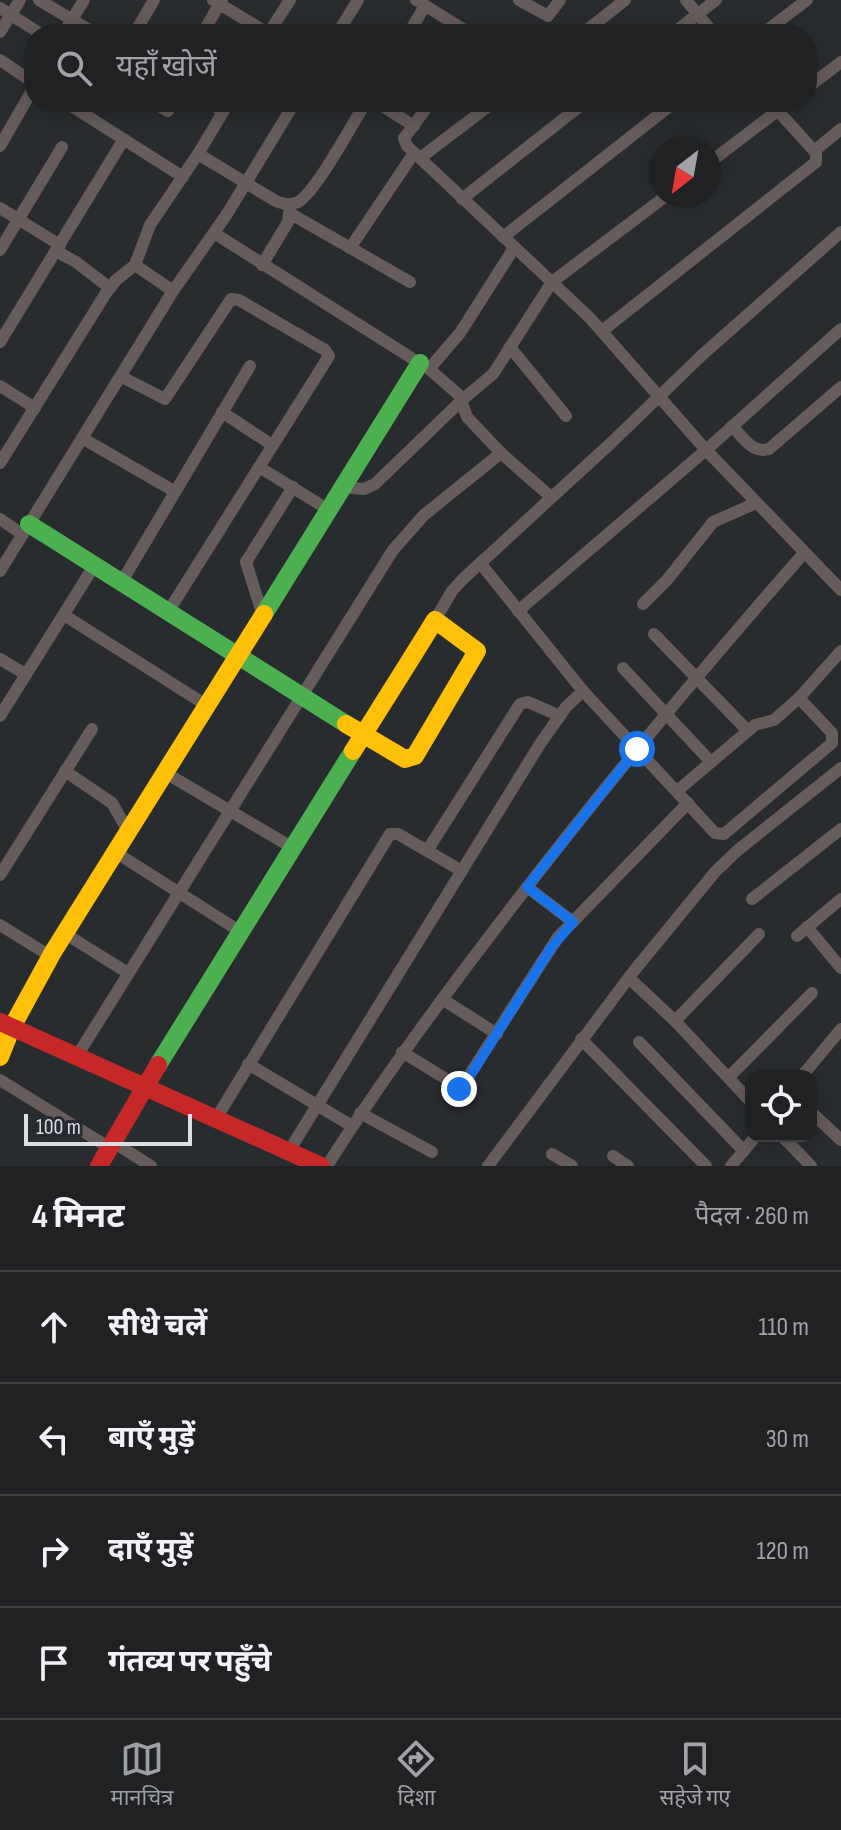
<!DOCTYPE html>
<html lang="hi">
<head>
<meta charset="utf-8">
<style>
  body { margin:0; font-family:"Sofia Sans Condensed","Noto Sans Devanagari",sans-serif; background:#2c2e30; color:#f1f3f6 }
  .controls { position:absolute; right:24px; bottom:24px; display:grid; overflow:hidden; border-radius:16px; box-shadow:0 4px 20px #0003 }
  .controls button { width:72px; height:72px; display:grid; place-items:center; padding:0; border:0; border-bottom:2px solid #3c3e41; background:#1f2123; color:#f1f3f6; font:40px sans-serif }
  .compass { position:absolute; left:649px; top:136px; width:72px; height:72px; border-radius:50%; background:#1f2123; box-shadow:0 4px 20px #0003; rotate:211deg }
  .scale { position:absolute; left:24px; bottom:20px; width:168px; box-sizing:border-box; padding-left:8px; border:4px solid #dadde2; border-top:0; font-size:22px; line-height:28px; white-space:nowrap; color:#dadde2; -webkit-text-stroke:6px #262b32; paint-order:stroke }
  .stop { position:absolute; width:24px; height:24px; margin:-18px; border:6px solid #1a73e8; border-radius:50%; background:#fff }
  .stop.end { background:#1a73e8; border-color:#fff; box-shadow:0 2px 8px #0008 }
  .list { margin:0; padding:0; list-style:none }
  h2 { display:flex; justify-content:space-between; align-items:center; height:104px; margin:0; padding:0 32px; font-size:34px }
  h2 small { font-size:26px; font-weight:400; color:#a1a3a6 }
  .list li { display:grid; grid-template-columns:52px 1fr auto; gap:24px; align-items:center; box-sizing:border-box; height:112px; padding:0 32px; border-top:2px solid #3c3e41 }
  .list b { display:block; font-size:30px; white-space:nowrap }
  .list em { font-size:26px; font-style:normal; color:#a1a3a6 }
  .icon { flex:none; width:44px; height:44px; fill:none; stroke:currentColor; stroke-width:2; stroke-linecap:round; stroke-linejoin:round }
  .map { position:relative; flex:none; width:841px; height:1166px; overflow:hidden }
  .search { position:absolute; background:#1f2123; box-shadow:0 4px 20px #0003; left:24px; right:24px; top:24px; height:88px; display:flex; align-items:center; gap:20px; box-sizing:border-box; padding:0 28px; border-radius:32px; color:#a1a3a6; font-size:30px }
  .sheet { height:552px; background:#1f2123 }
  nav { display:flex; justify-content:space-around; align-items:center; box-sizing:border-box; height:112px; border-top:2px solid #3c3e41; background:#1f2123; font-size:22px; color:#a1a3a6 }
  nav a { display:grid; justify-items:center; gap:4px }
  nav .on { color:#9c9fa3 }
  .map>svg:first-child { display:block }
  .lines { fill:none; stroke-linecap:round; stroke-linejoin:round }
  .street { stroke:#655c5b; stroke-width:12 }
  .fast { stroke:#4caf50; stroke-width:18 }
  .slow { stroke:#ffc107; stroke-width:18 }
  .jam { stroke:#c62828; stroke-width:18 }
  .route { stroke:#1a73e8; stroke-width:10 }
</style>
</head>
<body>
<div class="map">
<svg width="841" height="1166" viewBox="0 0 841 1166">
  <rect width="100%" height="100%" fill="#292c2f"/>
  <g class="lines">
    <g class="street">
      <path d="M39,0L96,34"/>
      <path d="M213,0L269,34"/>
      <path d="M416,0L471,34"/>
      <path d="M519,0L548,16L560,0"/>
      <path d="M686,0L714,34"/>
      <path d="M0,8L41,34"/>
      <path d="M0,32L20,0"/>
      <path d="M63,34L84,0"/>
      <path d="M134,34L154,0"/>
      <path d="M202,34L222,0"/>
      <path d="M268,34L290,0"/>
      <path d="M337,34L358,0"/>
      <path d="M408,34L425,6"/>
      <path d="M582,34L625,0"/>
      <path d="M672,34L716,0"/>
      <path d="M762,34L807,0"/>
      <path d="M0,60L34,83"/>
      <path d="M807,88L841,62"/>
      <path d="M65,102L183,177"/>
      <path d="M153,102L168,111"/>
      <path d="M208,102L223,111"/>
      <path d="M376,102L414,126"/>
      <path d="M431,102L404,138L407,146L590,318L706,450L841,590"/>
      <path d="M0,146L34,87"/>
      <path d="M814,151L841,129"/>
      <path d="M198,154L274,200C282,204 289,206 298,202C316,192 353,123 366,102"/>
      <path d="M420,158L494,102"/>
      <path d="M709,163L789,102"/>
      <path d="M462,199L585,102"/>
      <path d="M0,208L60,245"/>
      <path d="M291,214L410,282"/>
      <path d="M214,233L429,369L459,395L467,417L501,453L551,497"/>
      <path d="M503,237L675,102"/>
      <path d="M350,248L414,153"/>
      <path d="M0,250L62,147"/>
      <path d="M56,251L76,262L110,288"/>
      <path d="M135,265L173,291"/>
      <path d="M262,265L288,222L290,207"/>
      <path d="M602,331L816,162V153L770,102"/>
      <path d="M0,342L124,139"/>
      <path d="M510,347L566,416"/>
      <path d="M429,369L460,333L514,248"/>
      <path d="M122,377L165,399L231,299L239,300L325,350L329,356L168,612"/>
      <path d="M0,386L35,408"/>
      <path d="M222,412L272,445"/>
      <path d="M732,426C743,437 752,454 769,449L841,387"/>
      <path d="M82,438L174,491"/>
      <path d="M0,463L106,293L116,280L135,265L150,225L198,154L229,102"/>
      <path d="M259,467L329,510"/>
      <path d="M342,487L364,489L375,484L462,400L493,374L552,282L666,196"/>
      <path d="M0,519L22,534"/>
      <path d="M481,564L583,691L715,833L724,834L832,743V733L799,698"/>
      <path d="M0,571L173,291L227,214L295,102"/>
      <path d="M121,583L250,366"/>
      <path d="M643,604L667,580L713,522L756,503"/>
      <path d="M518,611L706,450L841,329"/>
      <path d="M64,615L206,705"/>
      <path d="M263,616L246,562L293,487"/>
      <path d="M435,620L452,591L463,579L612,442L701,356L841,232"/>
      <path d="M654,634L748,731"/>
      <path d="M0,659L25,674"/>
      <path d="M623,668L711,762"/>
      <path d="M0,716L94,566"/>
      <path d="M65,771L112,803L128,831"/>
      <path d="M164,772L293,848"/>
      <path d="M677,791L755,725L774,720L799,698L841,651"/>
      <path d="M427,851L520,704L528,702L560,716"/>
      <path d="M115,852L241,932"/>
      <path d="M0,875L92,729"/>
      <path d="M527,887L573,922"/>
      <path d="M752,899L841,829"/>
      <path d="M0,925L50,956"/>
      <path d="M807,927L841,968"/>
      <path d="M64,933L128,973"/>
      <path d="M797,936L841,899"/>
      <path d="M629,978L675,1021L751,1102"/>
      <path d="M442,999L497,1034"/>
      <path d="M675,1021L759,934"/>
      <path d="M581,1039L706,1166"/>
      <path d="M639,1042L744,1151"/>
      <path d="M402,1052L461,1088L558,937L688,803"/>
      <path d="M77,1056L393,550L424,515L501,453"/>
      <path d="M248,1064L352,1126"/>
      <path d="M802,1076L841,1029"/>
      <path d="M729,1077L812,993"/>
      <path d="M0,1080L110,1148"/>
      <path d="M811,1112L841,1140"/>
      <path d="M360,1113L432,1152"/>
      <path d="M217,1117L390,834H398L462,871"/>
      <path d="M782,1136L811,1166"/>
      <path d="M113,1142L151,1166"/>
      <path d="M289,1151L540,744L566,707L583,691"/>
      <path d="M552,1154L572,1166"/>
      <path d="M613,1156L628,1166"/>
      <path d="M327,1166C378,1085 434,1009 492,933C591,802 696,676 804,553"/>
      <path d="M488,1166L633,972L715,872L738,850L841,768"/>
      <path d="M731,1166L756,1136"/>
    </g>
    <g class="fast">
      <path d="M29,524L346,724"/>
      <path d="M264,614L420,363"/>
      <path d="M158,1065L353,751"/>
    </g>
    <g class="slow">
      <path d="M346,724L405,759L415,756L477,651L435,620C408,664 380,708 353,751"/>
      <path d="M0,1057L12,1027L53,952L264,614"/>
    </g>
    <g class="jam">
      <path d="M0,1022L321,1166"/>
      <path d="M99,1166L158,1065"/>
    </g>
  </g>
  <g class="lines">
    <path class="route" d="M459,1089L463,1087L551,948L573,922L527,887L637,749"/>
  </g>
</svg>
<div class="controls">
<button><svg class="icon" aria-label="locate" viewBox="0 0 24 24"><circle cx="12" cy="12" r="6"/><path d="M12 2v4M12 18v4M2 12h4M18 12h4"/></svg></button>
</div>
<svg class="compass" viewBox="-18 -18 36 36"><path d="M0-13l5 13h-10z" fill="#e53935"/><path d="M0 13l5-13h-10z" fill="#a1a3a6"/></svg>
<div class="scale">100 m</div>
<div class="stop" style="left:637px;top:749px"></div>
<div class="stop end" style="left:459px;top:1089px"></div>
<div class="search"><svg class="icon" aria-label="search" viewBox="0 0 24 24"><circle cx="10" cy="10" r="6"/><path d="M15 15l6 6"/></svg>यहाँ खोजें</div>
</div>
<section class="sheet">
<h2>4 मिनट<small>पैदल · 260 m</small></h2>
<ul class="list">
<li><svg class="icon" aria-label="ahead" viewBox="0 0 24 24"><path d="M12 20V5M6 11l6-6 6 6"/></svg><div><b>सीधे चलें</b></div><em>110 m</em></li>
<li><svg class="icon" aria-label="left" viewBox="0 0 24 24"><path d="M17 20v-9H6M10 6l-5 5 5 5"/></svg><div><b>बाएँ मुड़ें</b></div><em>30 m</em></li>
<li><svg class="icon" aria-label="right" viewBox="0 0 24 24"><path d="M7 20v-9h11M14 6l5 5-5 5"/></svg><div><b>दाएँ मुड़ें</b></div><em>120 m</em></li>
<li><svg class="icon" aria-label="arrive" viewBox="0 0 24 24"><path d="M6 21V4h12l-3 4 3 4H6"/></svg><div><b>गंतव्य पर पहुँचे</b></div></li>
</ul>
</section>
<nav>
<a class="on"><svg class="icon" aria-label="map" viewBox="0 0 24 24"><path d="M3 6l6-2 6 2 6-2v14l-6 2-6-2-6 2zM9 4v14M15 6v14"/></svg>मानचित्र</a>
<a><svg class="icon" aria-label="directions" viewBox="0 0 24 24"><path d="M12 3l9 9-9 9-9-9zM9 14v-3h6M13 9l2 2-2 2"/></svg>दिशा</a>
<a><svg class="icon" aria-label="saved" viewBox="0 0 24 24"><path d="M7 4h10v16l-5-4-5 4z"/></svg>सहेजे गए</a>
</nav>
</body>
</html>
